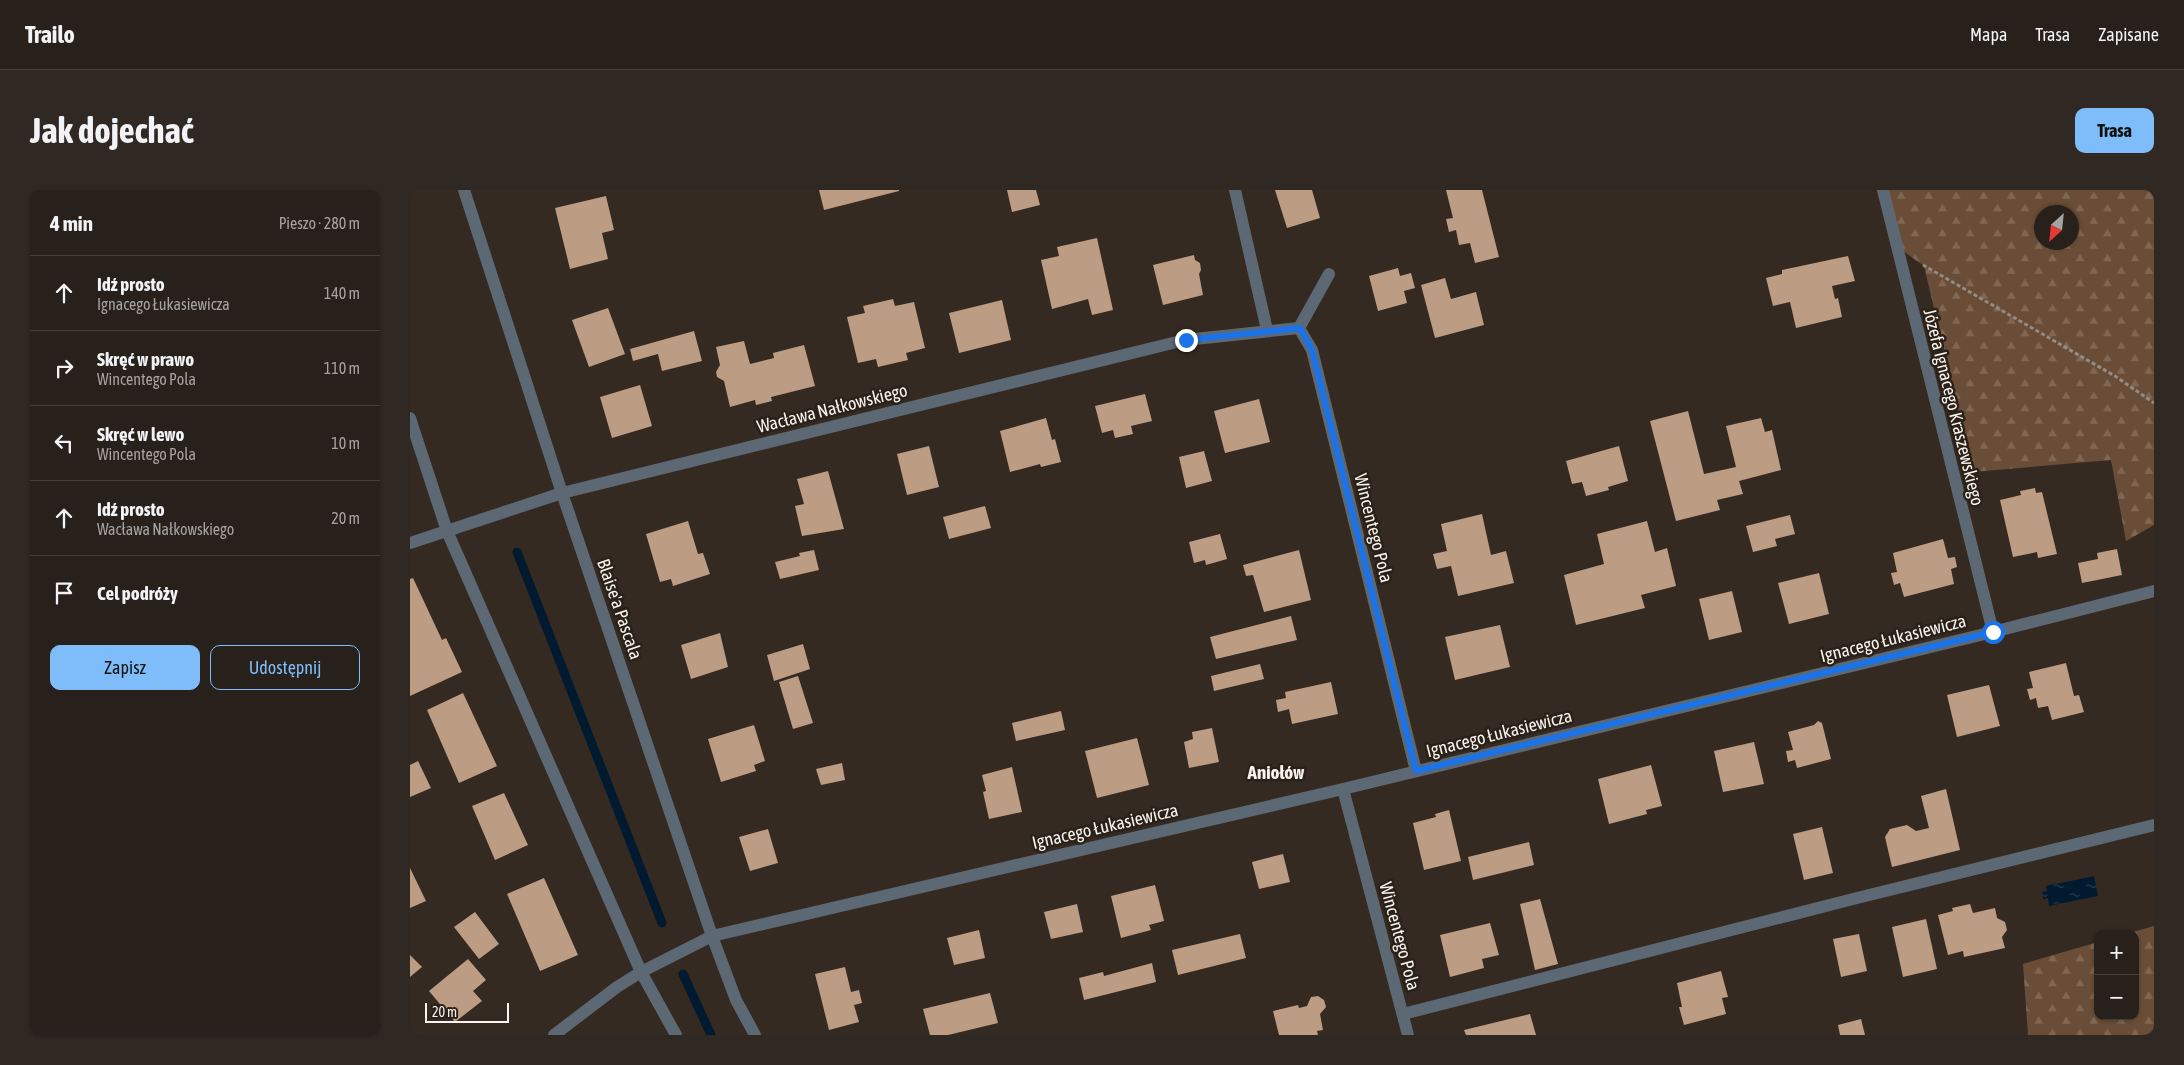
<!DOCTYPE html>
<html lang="pl">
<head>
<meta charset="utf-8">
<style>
  body { margin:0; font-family:"Asap Condensed",sans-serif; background:#302823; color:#f1f3f6 }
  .controls { position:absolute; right:15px; bottom:15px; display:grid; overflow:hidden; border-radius:10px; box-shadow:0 1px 4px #0004 }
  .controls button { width:45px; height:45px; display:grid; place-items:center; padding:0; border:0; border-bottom:1px solid #443e39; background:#28201a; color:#f1f3f6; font:25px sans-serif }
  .compass { position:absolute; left:1624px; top:15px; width:45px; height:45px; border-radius:50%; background:#28201a; box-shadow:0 1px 4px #0004; rotate:207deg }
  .scale { position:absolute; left:15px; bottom:12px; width:84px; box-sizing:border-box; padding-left:5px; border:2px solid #faf3ee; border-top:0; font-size:14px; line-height:18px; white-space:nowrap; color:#faf3ee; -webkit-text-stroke:4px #2a2119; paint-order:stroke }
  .stop { position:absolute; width:15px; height:15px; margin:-11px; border:4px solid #1a73e8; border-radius:50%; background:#fff }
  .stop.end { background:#1a73e8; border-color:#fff; box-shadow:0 1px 5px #0008 }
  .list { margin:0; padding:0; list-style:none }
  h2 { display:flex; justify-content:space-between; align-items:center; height:65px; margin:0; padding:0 20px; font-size:21px }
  h2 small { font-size:16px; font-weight:400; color:#a5a3a2 }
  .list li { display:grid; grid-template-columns:32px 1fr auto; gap:15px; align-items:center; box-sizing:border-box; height:75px; padding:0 20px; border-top:1px solid #443e39 }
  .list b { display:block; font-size:19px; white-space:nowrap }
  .list p { margin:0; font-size:16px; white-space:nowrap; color:#a5a3a2 }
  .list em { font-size:16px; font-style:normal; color:#a5a3a2 }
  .actions { display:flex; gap:10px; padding:15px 20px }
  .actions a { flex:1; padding:11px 0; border:1px solid #7ebdf9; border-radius:10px; text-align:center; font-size:18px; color:#7ebdf9 }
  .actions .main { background:#7ebdf9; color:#111 }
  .icon { flex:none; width:28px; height:28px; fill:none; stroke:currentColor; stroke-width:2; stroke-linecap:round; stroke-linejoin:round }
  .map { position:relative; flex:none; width:1744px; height:845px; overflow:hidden; border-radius:10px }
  header { display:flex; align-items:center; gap:30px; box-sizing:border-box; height:70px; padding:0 25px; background:#28201a; border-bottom:1px solid #443e39 }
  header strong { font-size:24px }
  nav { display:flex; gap:28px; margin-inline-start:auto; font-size:18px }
  .intro { display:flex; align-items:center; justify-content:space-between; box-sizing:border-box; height:120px; padding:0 30px }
  h1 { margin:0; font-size:35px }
  .button { padding:12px 22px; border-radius:10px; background:#7ebdf9; color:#111; font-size:18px; font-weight:700 }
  main { display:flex; gap:30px; padding:0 30px }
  aside { flex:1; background:#28201a; border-radius:10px; box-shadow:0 1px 4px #0004 }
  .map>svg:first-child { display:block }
  .forest { fill:url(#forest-firs); fill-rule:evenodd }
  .water { fill:url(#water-ripples) }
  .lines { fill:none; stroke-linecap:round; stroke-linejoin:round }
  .stream { stroke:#021a2f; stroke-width:9 }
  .building { fill:#bc9c83 }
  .path { stroke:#948b85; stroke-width:3; stroke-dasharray:4 2.5; stroke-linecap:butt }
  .minor { stroke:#5c6873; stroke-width:12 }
  .route { stroke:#1a73e8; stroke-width:6 }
  .labels { text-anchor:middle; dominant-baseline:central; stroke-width:5; stroke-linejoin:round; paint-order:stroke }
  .street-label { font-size:18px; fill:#faf3ee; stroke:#2a2119 }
  .neighbourhood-label { font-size:19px; font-weight:bold; fill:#faf3ee; stroke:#2a2119 }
</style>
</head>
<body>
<header>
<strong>Trailo</strong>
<nav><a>Mapa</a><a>Trasa</a><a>Zapisane</a></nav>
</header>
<div class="intro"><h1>Jak dojechać</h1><a class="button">Trasa</a></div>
<main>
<aside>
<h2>4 min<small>Pieszo · 280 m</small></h2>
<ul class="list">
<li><svg class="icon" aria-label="ahead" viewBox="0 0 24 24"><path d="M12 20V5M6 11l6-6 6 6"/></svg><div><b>Idź prosto</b><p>Ignacego Łukasiewicza</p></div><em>140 m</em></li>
<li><svg class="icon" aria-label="right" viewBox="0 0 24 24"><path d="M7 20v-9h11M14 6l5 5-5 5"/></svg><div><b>Skręć w prawo</b><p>Wincentego Pola</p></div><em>110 m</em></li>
<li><svg class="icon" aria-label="left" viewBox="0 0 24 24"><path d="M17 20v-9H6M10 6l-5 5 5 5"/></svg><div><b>Skręć w lewo</b><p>Wincentego Pola</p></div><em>10 m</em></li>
<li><svg class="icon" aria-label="ahead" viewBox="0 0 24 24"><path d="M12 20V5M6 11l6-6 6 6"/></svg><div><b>Idź prosto</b><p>Wacława Nałkowskiego</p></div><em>20 m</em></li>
<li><svg class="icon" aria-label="arrive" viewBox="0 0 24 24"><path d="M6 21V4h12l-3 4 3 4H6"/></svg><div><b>Cel podróży</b></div></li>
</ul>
<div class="actions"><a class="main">Zapisz</a><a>Udostępnij</a></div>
</aside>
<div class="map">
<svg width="1744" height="845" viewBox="0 0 1744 845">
  <defs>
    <pattern id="forest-firs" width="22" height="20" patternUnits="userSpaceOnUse" patternTransform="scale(1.25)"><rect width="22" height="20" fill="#6a4d36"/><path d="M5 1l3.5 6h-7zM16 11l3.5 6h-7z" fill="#806753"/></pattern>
    <pattern id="water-ripples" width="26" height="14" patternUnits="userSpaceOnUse" patternTransform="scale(1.25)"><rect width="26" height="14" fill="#021a2f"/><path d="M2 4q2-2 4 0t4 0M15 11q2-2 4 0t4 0" fill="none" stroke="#283c4d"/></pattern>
  </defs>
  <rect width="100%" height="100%" fill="#352a22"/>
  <g class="forest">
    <path d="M1473,0H1744V335L1716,351L1701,270L1563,282L1514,76L1486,56ZM1632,22H1662V52H1632Z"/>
    <path d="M1744,736V845H1618L1613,774L1688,752V826H1725V744H1716Z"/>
  </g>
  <path class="water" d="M1684,686L1688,706L1639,716L1638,708L1633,709L1632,702L1637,701L1636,696Z"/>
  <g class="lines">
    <g class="stream">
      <path d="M107,362L252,733"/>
      <path d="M273,784L301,845"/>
    </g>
  </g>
  <g class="building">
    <path d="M409,0H489V1L414,20Z"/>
    <path d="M597,0H626L630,15L602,22Z"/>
    <path d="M865,0H902L910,28L877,38Z"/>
    <path d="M1036,0H1072L1089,67L1065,73L1060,53L1049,55L1046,40L1039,42L1036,29L1043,28Z"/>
    <path d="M196,6L204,40L192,43L198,69L160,79L145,18Z"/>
    <path d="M687,48L703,120L682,125L678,109L642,119L631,70L649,66L647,57Z"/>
    <path d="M784,65L785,70L790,73L791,80L789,84L793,105L753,115L743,75Z"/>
    <path d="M1438,66L1445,91L1422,96L1425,109L1428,108L1432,127L1386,138L1380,112L1363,116L1356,88L1372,84V80Z"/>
    <path d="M988,78L990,86L1001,83L1005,98L994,101L997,113L968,121L959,86Z"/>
    <path d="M1035,88L1041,109L1066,102L1074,135L1025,148L1011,95Z"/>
    <path d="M483,109L485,116L504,112L515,158L496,163L498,170L468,177L466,169L448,173L437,127L455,123L453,116Z"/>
    <path d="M592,110L601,150L549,163L539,123Z"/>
    <path d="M198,118L215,164L179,177L162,130Z"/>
    <path d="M284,141L292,171L252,181L248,164L223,171L220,159Z"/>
    <path d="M334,151L340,174L364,168L363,163L394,155L405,196L361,207L362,211L346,215L345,210L320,217L314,191L307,187L306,182L310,175L306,157Z"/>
    <path d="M230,195L242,236L202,248L190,207Z"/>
    <path d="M735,204L742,231L721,236L723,244L705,248L703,240L692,243L685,216Z"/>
    <path d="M849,209L860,252L815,263L804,221Z"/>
    <path d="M1278,221L1294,284L1326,277L1316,236L1351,228L1355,242L1362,240L1371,280L1329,291L1333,304L1307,310L1310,320L1266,331L1240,231Z"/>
    <path d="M636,228L642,250L645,249L651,272L631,277L630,274L600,282L590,241Z"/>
    <path d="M519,256L529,297L497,305L487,264Z"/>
    <path d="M1209,256L1218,291L1198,297L1199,300L1176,306L1172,292L1162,294L1156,271Z"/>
    <path d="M794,261L802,291L776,298L769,267Z"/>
    <path d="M418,281L434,339L392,346L385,316L394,314L387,289Z"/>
    <path d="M1625,298L1626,303L1632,302L1647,364L1628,368L1627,362L1603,367L1590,310L1611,305L1610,301Z"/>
    <path d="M575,316L581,338L539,349L533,327Z"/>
    <path d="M1072,324L1081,365L1096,361L1104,393L1048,406L1041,376L1027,379L1023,364L1037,361L1031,334Z"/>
    <path d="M1380,325L1385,344L1365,349L1367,356L1343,362L1336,336Z"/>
    <path d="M278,331L288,364L293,363L300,384L263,396L261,389L250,392L236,344Z"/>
    <path d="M1237,331L1245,362L1257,358L1266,396L1231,405L1235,418L1166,435L1154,385L1194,374L1187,344Z"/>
    <path d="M810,344L817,369L796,375L795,370L784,373L779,352Z"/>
    <path d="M1533,349L1538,368L1545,367L1547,377L1541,379L1544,394L1494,407L1490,393L1484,395L1481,383L1487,382L1483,363Z"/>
    <path d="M1707,359L1712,385L1672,393L1668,373L1688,369L1687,363Z"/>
    <path d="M404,360L409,380L370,389L365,372L390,366L389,363Z"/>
    <path d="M889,360L901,410L854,422L843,385L836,386L833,375Z"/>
    <path d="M1409,383L1419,424L1379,434L1368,393Z"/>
    <path d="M3,388L32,450L36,448L52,482L0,506V389Z"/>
    <path d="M1322,401L1332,442L1299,450L1289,409Z"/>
    <path d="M881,426L887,450L806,469L800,447Z"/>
    <path d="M1090,435L1100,477L1045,490L1035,447Z"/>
    <path d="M310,443L318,477L281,489L271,455Z"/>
    <path d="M393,454L400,479L364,491L357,465Z"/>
    <path d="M1656,473L1664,506L1669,505L1674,522L1642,530L1638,516L1628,518L1626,508L1620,510L1617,499L1623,498L1619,482Z"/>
    <path d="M850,474L854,489L804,501L801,486Z"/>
    <path d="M388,486L403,533L383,539L369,492Z"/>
    <path d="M921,492L928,524L882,534L879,519L868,522L866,510L876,508L875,502Z"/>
    <path d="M1579,495L1590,536L1547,547L1537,505Z"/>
    <path d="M53,503L87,576L49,593L17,520Z"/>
    <path d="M651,521L655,540L606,551L602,533Z"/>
    <path d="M1408,531L1412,533L1421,569L1387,578L1385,570L1378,572L1376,561L1383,560L1378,542L1404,535Z"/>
    <path d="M344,535L355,571L344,575L346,581L311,592L298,549Z"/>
    <path d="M802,538L809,572L779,578L774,552L783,549L782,542Z"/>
    <path d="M727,548L739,595L687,608L675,561Z"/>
    <path d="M1344,552L1354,594L1313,602L1304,561Z"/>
    <path d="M8,571L21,598L0,607V575Z"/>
    <path d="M432,573L435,590L411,595L406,579Z"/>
    <path d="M1241,575L1252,616L1236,620L1237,624L1199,634L1188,589Z"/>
    <path d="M602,577L612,622L579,629L573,602L576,601L572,585Z"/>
    <path d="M1536,599L1550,660L1482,677L1475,647L1480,639L1497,635L1506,641L1519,638L1511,606Z"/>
    <path d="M94,603L118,655L85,670L62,616Z"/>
    <path d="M1039,620L1051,671L1014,680L1003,633L1026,627L1025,624Z"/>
    <path d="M1412,637L1423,683L1394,690L1383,644Z"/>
    <path d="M358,639L368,673L340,681L329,647Z"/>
    <path d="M1119,652L1124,675L1063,690L1058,667Z"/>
    <path d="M873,664L880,692L849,699L842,672Z"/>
    <path d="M0,678L16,711L0,718Z"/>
    <path d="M134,688L168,765L130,781L97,704Z"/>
    <path d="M745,695L754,731L739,735L741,740L711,748L701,706Z"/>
    <path d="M1130,709L1148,774L1125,780L1110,714Z"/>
    <path d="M667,714L673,742L641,749L634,722Z"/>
    <path d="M1560,714L1563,723L1585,718L1587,728L1595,732L1597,740L1592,747L1595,758L1554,767L1553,761L1538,765L1528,725L1543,721L1542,718Z"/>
    <path d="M65,722L89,754L69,769L44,737Z"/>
    <path d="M1516,729L1527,779L1493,787L1482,737Z"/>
    <path d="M1080,733L1089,765L1072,769L1074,778L1040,787L1030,745Z"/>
    <path d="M569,740L575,768L544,775L537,748Z"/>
    <path d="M830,744L836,768L768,785L762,760Z"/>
    <path d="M1449,744L1457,781L1431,787L1423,749Z"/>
    <path d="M0,765L12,777L0,787Z"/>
    <path d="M58,769L76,790L63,801L72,811L45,832L19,801Z"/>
    <path d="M742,773L746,792L674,810L669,788L693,782L694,786Z"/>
    <path d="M435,777L441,802L449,800L452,813L444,815L449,832L419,840L405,784Z"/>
    <path d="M1311,781L1318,807L1312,808L1316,824L1274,835L1269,817H1272L1267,793Z"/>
    <path d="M580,803L588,833L538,845H520L513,819Z"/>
    <path d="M908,806L914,810L916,817L910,824L913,840L907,841L908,845H869L863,821L888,815L889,818L897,816L901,807Z"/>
    <path d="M1120,824L1126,845H1056L1054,840Z"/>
    <path d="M1451,829L1455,845H1430L1428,835Z"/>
  </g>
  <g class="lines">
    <path class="path" d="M1513,75L1705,186L1744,213"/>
    <g class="minor">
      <path d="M54,0L152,303L302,746L326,810L345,845"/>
      <path d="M825,0L857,140"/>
      <path d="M1473,0L1583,442"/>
      <path d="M889,138L919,84"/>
      <path d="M0,228L37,341L231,782L266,845"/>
      <path d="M0,353L152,303L775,150L889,138L902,160L1006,581"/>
      <path d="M933,599L998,845"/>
      <path d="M993,824L1447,708L1744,635"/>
      <path d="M144,845L207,797L231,782L302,746L933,599L1583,442L1744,401"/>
    </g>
  </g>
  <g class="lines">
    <path class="route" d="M776,150L890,138L902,160L1006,581L1583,442"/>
  </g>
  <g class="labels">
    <g class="street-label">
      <text transform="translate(1544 217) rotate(76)">Józefa Ignacego Kraszewskiego</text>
      <text transform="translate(422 218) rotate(-14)">Wacława Nałkowskiego</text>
      <text transform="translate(964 338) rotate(76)">Wincentego Pola</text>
      <text transform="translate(210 419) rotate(71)">Blaise'a Pascala</text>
      <text transform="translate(1483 448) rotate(-14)">Ignacego Łukasiewicza</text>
      <text transform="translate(1089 543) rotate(-14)">Ignacego Łukasiewicza</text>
      <text transform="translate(695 636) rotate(-13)">Ignacego Łukasiewicza</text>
      <text transform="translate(990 746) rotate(75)">Wincentego Pola</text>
    </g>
    <g class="neighbourhood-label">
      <text x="866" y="582">Aniołów</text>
    </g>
  </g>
</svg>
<div class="controls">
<button>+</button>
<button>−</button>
</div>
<svg class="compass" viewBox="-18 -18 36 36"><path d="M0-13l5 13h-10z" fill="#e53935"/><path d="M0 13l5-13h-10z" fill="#a5a3a2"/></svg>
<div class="scale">20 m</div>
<div class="stop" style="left:1583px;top:442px"></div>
<div class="stop end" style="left:776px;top:150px"></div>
</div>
</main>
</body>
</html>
